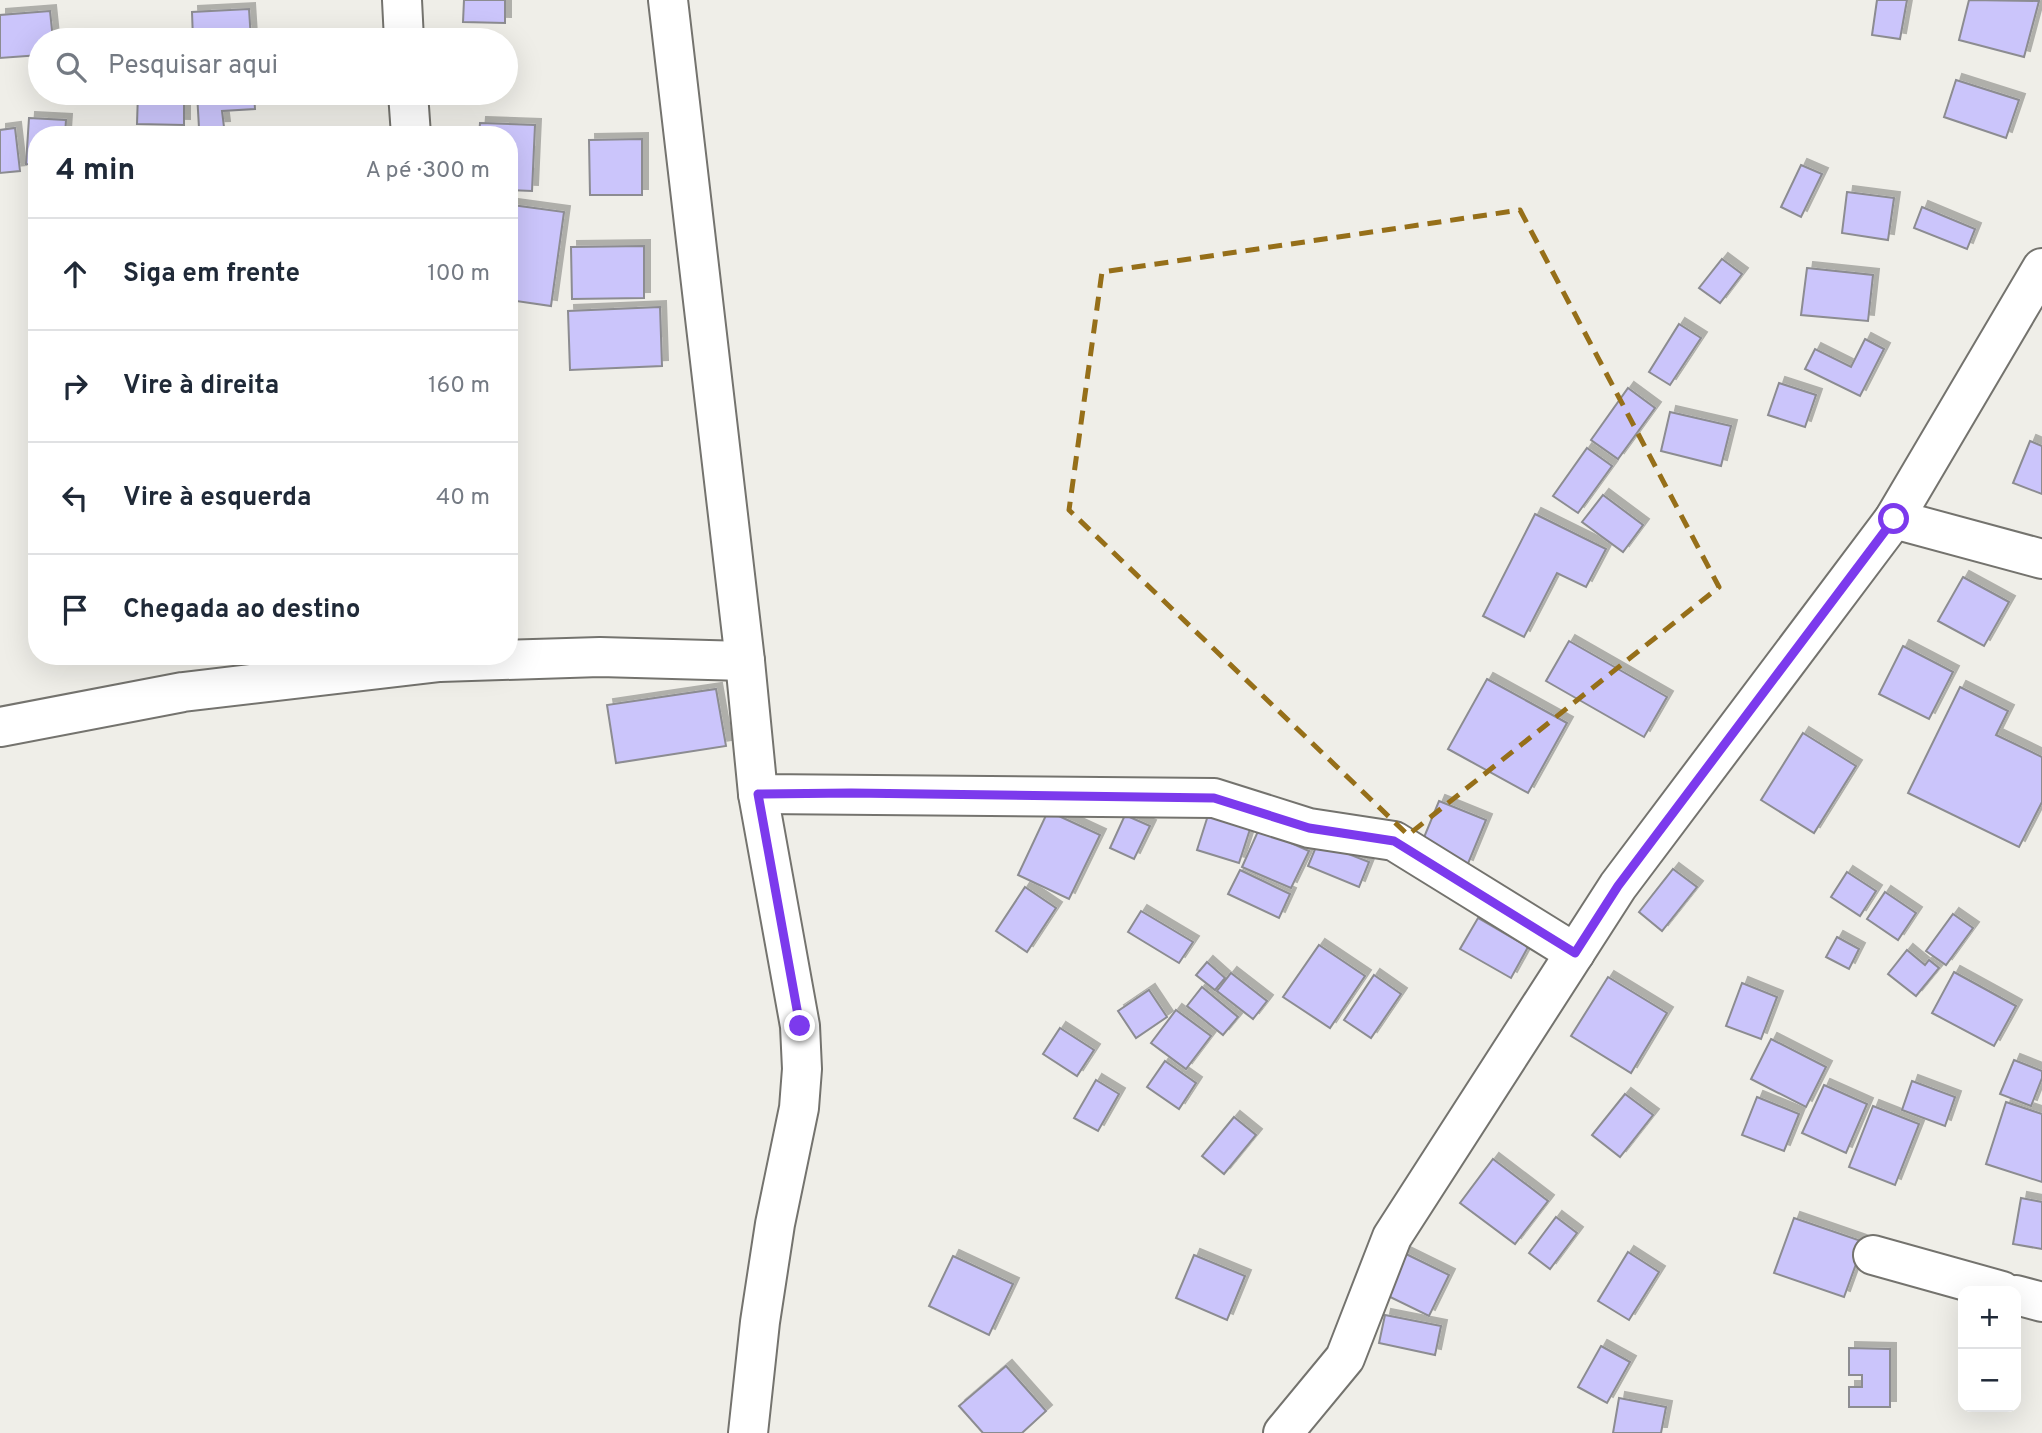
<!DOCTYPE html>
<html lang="pt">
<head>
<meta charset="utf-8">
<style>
  body { margin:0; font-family:Overpass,sans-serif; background:#f6f6f7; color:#1f2937 }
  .controls { position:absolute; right:21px; bottom:21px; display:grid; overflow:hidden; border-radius:14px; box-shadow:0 7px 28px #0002 }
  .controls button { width:63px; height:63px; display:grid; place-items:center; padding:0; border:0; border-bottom:2px solid #e0e1e3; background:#fff; color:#1f2937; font:35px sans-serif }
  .stop { position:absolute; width:21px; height:21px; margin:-16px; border:5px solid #7c3aed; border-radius:50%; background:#fff }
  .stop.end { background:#7c3aed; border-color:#fff; box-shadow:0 2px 7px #0008 }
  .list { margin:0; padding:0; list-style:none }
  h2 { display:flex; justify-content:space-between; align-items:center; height:91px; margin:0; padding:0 28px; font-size:30px }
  h2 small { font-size:23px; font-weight:400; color:#747a83 }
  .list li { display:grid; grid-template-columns:46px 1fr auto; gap:21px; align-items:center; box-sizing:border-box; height:112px; padding:0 28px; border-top:2px solid #e0e1e3 }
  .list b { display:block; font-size:26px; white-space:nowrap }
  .list em { font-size:23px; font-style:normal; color:#747a83 }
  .icon { flex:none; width:38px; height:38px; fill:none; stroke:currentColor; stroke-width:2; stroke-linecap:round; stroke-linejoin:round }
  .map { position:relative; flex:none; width:2042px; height:1433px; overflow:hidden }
  .search { position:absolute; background:#fff; box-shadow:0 7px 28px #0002; left:28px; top:28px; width:490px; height:77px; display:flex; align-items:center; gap:18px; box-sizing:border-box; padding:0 24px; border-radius:38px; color:#747a83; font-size:26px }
  .panel { position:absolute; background:#fff; box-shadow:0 7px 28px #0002; left:28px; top:126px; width:490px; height:539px; border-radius:28px }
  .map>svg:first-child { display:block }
  .building { fill:#cbc5fb; stroke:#8c8c91; stroke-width:2; filter:url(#shadow) }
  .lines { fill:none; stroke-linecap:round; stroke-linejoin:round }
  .minor-casing { stroke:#74736e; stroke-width:42 }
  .minor { stroke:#fff; stroke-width:38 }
  .route { stroke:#7c3aed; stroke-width:9 }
  .marked { fill:none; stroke:#966f19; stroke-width:5; stroke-dasharray:14 9; stroke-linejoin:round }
</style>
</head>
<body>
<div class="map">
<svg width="2042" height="1433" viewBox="0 0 2042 1433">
  <defs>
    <filter id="shadow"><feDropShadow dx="6" dy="-6" stdDeviation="0" flood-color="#0004"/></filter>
  </defs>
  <rect width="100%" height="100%" fill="#efeee8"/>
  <g class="building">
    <path d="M464,0H505V23L463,22Z"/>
    <path d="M1877,0H1907L1900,39L1872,35Z"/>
    <path d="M1969,0L2039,1L2024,57L1959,40Z"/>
    <path d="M249,9L251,40H193L192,12Z"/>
    <path d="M50,11L53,40H40V55L0,58V15Z"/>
    <path d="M1956,80L2019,100L2006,138L1944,117Z"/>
    <path d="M138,93H184V125L137,124Z"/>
    <path d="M197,93H254L255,109L222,111L224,127L199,128Z"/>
    <path d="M29,118L66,120L65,135H37V165L26,164Z"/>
    <path d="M480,123L535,125L532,191L509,190V135H479Z"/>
    <path d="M15,128L20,171L0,173V130Z"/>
    <path d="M642,139V195H590L589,140Z"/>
    <path d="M1801,165L1822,174L1801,217L1781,207Z"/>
    <path d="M1847,192L1894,198L1888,240L1842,233Z"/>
    <path d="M512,205L564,212L551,306L509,300V227Z"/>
    <path d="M1922,207L1975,229L1967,249L1914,228Z"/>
    <path d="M644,246V298L572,299L571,247Z"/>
    <path d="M1722,259L1742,274L1720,303L1699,288Z"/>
    <path d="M1807,268L1873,275L1868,321L1801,315Z"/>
    <path d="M660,307L662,366L570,370L568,311Z"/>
    <path d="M1679,324L1701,338L1670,385L1649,372Z"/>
    <path d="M1865,339L1884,349L1860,396L1805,369L1815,349L1851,367Z"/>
    <path d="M1779,383L1816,395L1805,427L1768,415Z"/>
    <path d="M1628,388L1655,408L1618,459L1591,440Z"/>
    <path d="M1670,412L1731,426L1721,466L1661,451Z"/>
    <path d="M2030,441L2042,446V494L2013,483Z"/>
    <path d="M1587,448L1612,466L1578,513L1553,496Z"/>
    <path d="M1603,495L1643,525L1623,552L1582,522Z"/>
    <path d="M1535,514L1606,549L1586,587L1557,573L1524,637L1483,616Z"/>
    <path d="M1963,577L2009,602L1984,646L1938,621Z"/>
    <path d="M1569,641L1667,697L1644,737L1546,681Z"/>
    <path d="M1903,646L1953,672L1929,719L1879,694Z"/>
    <path d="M1487,679L1567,723L1528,793L1448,749Z"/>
    <path d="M1960,687L2008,711L1996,735L2042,757V802L2019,847L1908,793Z"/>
    <path d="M716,689L726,746L616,763L607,705Z"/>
    <path d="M1803,733L1856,766L1814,833L1761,800Z"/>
    <path d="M1439,801L1486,820L1467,866L1420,847Z"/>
    <path d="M1210,809L1252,823L1239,863L1197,850Z"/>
    <path d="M1048,811L1100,835L1069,899L1018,875Z"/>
    <path d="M1125,815L1150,826L1134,859L1110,848Z"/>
    <path d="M1259,829L1309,851L1291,888L1242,867Z"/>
    <path d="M1318,842L1369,862L1359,887L1308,866Z"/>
    <path d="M1673,869L1697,887L1662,931L1639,912Z"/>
    <path d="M1240,870L1290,894L1279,918L1228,894Z"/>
    <path d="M1847,872L1876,891L1860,916L1831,897Z"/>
    <path d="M1025,887L1056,908L1027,952L996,931Z"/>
    <path d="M1885,892L1916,913L1898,940L1867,919Z"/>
    <path d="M1141,911L1193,942L1179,963L1128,932Z"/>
    <path d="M1953,914L1973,928L1946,965L1926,951Z"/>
    <path d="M1478,918L1528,947L1511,978L1460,949Z"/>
    <path d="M1837,937L1859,949L1849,969L1826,957Z"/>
    <path d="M1319,945L1365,976L1330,1028L1283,997Z"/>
    <path d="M1907,950L1925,965L1929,960L1939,968L1916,996L1888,974Z"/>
    <path d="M1207,962L1225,978L1215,990L1196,975Z"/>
    <path d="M1954,972L2016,1006L1994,1046L1932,1013Z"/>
    <path d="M1231,973L1267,1001L1253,1019L1217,991Z"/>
    <path d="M1374,975L1401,994L1371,1038L1344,1020Z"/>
    <path d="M1608,977L1667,1013L1631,1073L1571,1036Z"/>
    <path d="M1742,983L1777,997L1761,1039L1726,1026Z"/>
    <path d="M1202,987L1238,1017L1223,1035L1187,1006Z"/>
    <path d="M1149,990L1167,1017L1136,1038L1118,1011Z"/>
    <path d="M1176,1010L1211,1036L1186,1069L1151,1043Z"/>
    <path d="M1060,1028L1094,1050L1077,1076L1043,1054Z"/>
    <path d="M1771,1039L1826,1067L1806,1107L1751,1079Z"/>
    <path d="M2014,1060L2042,1071V1078L2031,1106L2000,1094Z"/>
    <path d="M1165,1061L1196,1083L1179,1109L1147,1087Z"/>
    <path d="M1096,1080L1119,1094L1098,1131L1074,1118Z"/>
    <path d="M1912,1081L1955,1097L1945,1126L1902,1110Z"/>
    <path d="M1824,1085L1867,1104L1846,1153L1802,1133Z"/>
    <path d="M1625,1094L1653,1115L1620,1157L1592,1135Z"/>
    <path d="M1757,1097L1799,1114L1784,1151L1742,1135Z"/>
    <path d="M2006,1102L2042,1114V1182L1986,1164Z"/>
    <path d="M1873,1106L1919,1124L1895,1185L1849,1167Z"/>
    <path d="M1234,1117L1256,1135L1224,1174L1202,1156Z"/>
    <path d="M1493,1159L1548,1201L1515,1244L1460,1203Z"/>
    <path d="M2021,1198L2042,1202V1249L2013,1244Z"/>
    <path d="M1556,1217L1577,1233L1550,1269L1529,1253Z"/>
    <path d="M1794,1218L1864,1242L1844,1297L1774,1273Z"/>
    <path d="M1628,1252L1659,1272L1629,1320L1598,1301Z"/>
    <path d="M1404,1253L1449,1275L1429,1316L1384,1294Z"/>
    <path d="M1194,1255L1245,1276L1227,1320L1176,1298Z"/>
    <path d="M953,1256L1013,1284L989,1335L929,1306Z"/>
    <path d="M1385,1315L1441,1326L1435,1355L1379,1343Z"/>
    <path d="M1601,1346L1630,1362L1607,1403L1578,1387Z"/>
    <path d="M1849,1348L1890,1349V1407H1849V1387H1862V1375H1849Z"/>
    <path d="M1006,1366L1046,1411L1022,1433H983L959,1406Z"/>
    <path d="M1619,1398L1666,1407L1661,1433H1613Z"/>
  </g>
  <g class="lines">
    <g class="minor-casing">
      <g id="minor">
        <path d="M402,0L404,40"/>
        <path d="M668,0L745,661L758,794L1214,798L1309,828L1394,841L1575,953"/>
        <path d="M408,93L411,135"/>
        <path d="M1894,519L2042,559"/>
        <path d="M0,727L183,692L440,662L600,657L745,661"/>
        <path d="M1873,1255L2002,1291"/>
        <path d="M2016,1295L2042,1302"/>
        <path d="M748,1433L760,1322L775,1224L799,1108L802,1069L800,1026L758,794"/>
        <path d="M1283,1433L1345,1358L1392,1237L1618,886L1894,519L2042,268"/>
      </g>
    </g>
    <use href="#minor" class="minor"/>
  </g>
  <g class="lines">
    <path class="route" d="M800,1026L758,794L851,793L1214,798L1309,828L1394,841L1575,953L1618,886L1894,519"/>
  </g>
  <path class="marked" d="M1520,210L1719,587L1408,835L1069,510L1102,272Z"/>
</svg>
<div class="controls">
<button>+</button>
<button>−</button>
</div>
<div class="stop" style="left:1894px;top:519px"></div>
<div class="stop end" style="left:800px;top:1026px"></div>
<div class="search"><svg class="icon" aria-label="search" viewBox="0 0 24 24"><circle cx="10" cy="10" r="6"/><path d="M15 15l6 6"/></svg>Pesquisar aqui</div>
<section class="panel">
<h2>4 min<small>A pé · 300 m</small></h2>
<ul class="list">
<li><svg class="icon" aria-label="ahead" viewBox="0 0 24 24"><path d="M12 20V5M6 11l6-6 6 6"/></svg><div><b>Siga em frente</b></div><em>100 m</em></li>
<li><svg class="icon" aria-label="right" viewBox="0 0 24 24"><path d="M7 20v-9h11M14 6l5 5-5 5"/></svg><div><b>Vire à direita</b></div><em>160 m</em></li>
<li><svg class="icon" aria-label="left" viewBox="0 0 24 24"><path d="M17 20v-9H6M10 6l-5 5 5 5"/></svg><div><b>Vire à esquerda</b></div><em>40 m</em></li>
<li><svg class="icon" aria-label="arrive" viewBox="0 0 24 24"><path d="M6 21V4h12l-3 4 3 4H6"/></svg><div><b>Chegada ao destino</b></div></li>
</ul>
</section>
</div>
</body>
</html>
